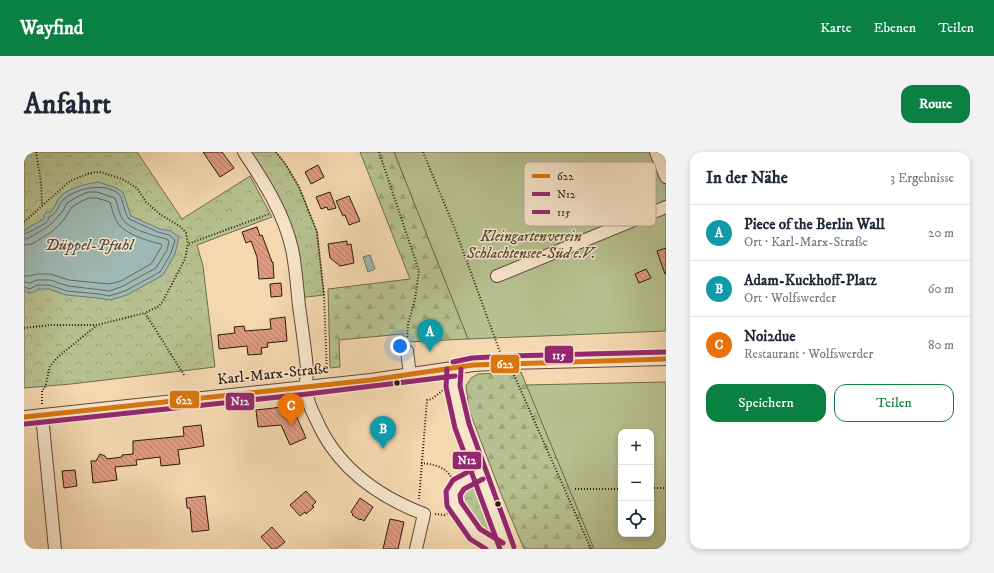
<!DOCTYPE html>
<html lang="de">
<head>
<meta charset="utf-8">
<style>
  body { margin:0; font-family:"IM FELL DW Pica",serif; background:#f2f2f3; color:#1f2937 }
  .controls { position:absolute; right:12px; bottom:12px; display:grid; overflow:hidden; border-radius:8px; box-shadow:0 2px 6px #0003 }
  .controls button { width:36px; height:36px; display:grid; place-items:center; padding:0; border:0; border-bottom:1px solid #e0e1e3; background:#fff; color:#1f2937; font:20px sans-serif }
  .you { position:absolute; left:376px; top:194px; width:14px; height:14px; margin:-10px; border:3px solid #fff; border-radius:50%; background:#1a73e8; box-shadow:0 0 0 6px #1a73e833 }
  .badge { display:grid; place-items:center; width:26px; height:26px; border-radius:50%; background:#0b8043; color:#fff; font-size:13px; font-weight:700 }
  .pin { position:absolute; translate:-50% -33px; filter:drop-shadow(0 1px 2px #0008) }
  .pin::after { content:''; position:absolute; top:21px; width:14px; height:12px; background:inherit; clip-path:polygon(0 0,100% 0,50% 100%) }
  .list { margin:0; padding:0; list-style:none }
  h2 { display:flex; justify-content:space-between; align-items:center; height:52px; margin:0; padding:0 16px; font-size:17px }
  h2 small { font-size:13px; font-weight:400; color:#747a83 }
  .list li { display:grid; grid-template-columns:26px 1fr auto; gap:12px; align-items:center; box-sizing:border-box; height:56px; padding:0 16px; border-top:1px solid #e0e1e3 }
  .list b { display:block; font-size:15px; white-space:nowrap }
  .list p { margin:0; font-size:13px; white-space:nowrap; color:#747a83 }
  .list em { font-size:13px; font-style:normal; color:#747a83 }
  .actions { display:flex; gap:8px; padding:12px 16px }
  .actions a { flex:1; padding:9px 0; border:1px solid #0b8043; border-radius:12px; text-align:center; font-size:14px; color:#0b8043 }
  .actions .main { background:#0b8043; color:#fff }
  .icon { flex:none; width:22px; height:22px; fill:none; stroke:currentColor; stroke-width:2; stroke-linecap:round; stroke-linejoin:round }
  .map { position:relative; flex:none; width:642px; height:397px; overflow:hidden; border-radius:12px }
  header { display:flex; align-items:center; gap:24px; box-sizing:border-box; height:56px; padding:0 20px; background:#0b8043; color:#fff }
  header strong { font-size:19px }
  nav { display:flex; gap:22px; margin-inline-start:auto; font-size:14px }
  .intro { display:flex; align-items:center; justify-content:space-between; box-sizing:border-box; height:96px; padding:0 24px }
  h1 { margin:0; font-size:28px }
  .button { padding:10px 18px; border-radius:12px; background:#0b8043; color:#fff; font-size:14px; font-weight:700 }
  main { display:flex; gap:24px; padding:0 24px }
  aside { flex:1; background:#fff; border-radius:12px; box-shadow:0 2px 6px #0003 }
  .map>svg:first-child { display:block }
  .green { fill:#b6c090; stroke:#706c4e; fill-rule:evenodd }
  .forest { fill:url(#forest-firs); stroke:#706c4e }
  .park { fill:url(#park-crowns); stroke:#706c4e }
  .water { fill:#9eb8b3; stroke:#707871 }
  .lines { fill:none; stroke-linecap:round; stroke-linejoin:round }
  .shore { stroke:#646860; stroke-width:1 }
  .building { fill:url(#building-back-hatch); stroke:#2b190d }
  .minor-casing { stroke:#5e4936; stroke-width:14 }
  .path { stroke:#2b190d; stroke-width:2; stroke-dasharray:1 2; stroke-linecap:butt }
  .minor { stroke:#f8e6cc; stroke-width:12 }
  .bus-1-casing { stroke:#f8e6cc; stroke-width:8 }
  .bus-2-casing { stroke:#f8e6cc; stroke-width:8 }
  .bus-3-casing { stroke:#f8e6cc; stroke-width:8 }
  .bus-1 { stroke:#d87611; stroke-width:5 }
  .bus-2 { stroke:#95276e; stroke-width:5 }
  .bus-3 { stroke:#95276e; stroke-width:5 }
  .bus-dot { fill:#2b190d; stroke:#f8e6cc; stroke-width:1.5 }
  .labels { text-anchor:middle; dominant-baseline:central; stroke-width:3; stroke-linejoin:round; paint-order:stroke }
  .park-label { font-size:15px; font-style:italic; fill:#554b34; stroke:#f8e6cc }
  .street-label { font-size:15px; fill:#2b190d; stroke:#f8e6cc }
  .water-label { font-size:16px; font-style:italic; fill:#535147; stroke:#f8e6cc }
  .key { fill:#f8e6cc; stroke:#baa893; stroke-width:1 }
  .key-label { font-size:11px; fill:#2b190d }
  .line-badge { stroke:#f8e6cc; stroke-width:1.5 }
  .badge-label { font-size:11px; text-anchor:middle; font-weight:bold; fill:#fff }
</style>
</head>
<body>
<header>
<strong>Wayfind</strong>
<nav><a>Karte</a><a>Ebenen</a><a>Teilen</a></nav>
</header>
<div class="intro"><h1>Anfahrt</h1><a class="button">Route</a></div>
<main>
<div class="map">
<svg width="642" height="397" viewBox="0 0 642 397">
  <defs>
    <pattern id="forest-firs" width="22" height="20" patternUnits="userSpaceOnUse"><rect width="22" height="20" fill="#b6c090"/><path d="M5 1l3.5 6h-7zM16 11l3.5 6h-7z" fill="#9da47b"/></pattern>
    <pattern id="park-crowns" width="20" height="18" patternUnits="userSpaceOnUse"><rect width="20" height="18" fill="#b6c090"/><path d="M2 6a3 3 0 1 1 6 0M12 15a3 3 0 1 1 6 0" fill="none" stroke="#9da47b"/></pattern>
    <pattern id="building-back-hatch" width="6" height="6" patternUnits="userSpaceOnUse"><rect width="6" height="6" fill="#e19a81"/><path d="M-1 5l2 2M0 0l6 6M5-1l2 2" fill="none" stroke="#b77d68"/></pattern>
  </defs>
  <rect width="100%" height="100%" fill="#f5d8b0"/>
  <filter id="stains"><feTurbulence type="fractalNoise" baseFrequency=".005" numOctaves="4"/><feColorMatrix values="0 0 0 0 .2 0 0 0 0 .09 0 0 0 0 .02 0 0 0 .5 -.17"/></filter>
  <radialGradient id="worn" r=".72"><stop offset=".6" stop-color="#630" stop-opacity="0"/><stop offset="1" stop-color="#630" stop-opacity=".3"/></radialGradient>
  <g class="green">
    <path d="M370,0H642V179L444,187Z"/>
    <path d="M642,230V397H570L502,233ZM597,280H627V382H597Z"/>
  </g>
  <g class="forest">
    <path d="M336,0H370L444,187L383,190L378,182L315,188L316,215L306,216L304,137L386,127Z"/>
    <path d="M497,220L570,397H500L476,339L445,258L442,234L447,226L454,222Z"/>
  </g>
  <g class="park">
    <path d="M0,0H113L158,67L226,24L248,65L173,93L179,114L191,215L47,232L0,236Z"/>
    <path d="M220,0H252L262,13L275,35L293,80L300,143L274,146L268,98Z"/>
    <path d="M444,337H450L456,342L468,372C466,377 462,378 458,377L436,354V343L439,339Z"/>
  </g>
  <g class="water">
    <path d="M74,30L90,35L99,40L107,64L136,77L147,79L155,85L151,102L139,123L103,143L86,148L74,146L42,143L25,137H14L10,140L4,141L0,138V80L5,75L20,67V63L23,60H27C30,56 32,51 35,46C42,36 63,32 74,30Z"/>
    <path d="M346,103L351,117L344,120L339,105Z"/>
  </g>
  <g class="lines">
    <g class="shore">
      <path d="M0,82C3,82 18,73 22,71C24,69 24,68 25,65C34,62 34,52 40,47C53,36 81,30 95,42C99,46 100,61 105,67L134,80L145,83L151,88L147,101L136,120L101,139L85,144L75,142L43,139L25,133H13L6,137L0,135"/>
      <path d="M0,87L5,86L25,74L39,59L43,51L55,44L64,40H73L91,46C94,53 95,63 100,69C106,77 133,85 143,87L145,90L143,98L132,116L99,134L86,139L44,134L26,128H13L6,131L0,130"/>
      <path d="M0,93L8,92L29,79L39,69L48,55L58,49L65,46H73L86,50C88,58 91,68 96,74C103,82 126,90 137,92L138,94L127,112L97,129L85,132L45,128L26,122H13L5,124H0"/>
    </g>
  </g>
  <g class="building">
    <path d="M179,0H198L210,16L196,25Z"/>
    <path d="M294,13L300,25L287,32L281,20Z"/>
    <path d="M306,40L312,56L304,58L303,55L297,57L292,45Z"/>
    <path d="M325,44L336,69L325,73L321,63L319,64L312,49Z"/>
    <path d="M233,75L236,84L238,83L248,110H249L250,126L235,127L233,105L227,89L222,91L218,80Z"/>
    <path d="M323,89V93L327,92L330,111L316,114L306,106L304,92Z"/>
    <path d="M642,96V122H641L633,99Z"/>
    <path d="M622,117L627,126L615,131L611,122Z"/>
    <path d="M257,131L258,144L247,145L246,132Z"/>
    <path d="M261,165L263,189L243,191L244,195L237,196L238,202L224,203L223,194L195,197L194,183L211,181L210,175L220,174L221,179L247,177L246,167Z"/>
    <path d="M268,254L282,286L266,293L257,273L234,275L232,258Z"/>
    <path d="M177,273L180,294L154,298L156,312L137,314L136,305L112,308L113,313L91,315L93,328L69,331L67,309H72L76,302L81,304L83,307L98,305V303L109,302V289L160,284L159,275Z"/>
    <path d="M51,318L53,334L40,336L38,319Z"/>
    <path d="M282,339L292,350L288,354L290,355L282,362L281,360L276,364L266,353Z"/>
    <path d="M181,344L185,378L168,380L166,356H163L162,346Z"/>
    <path d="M336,346L349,355L340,369L337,367L336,368L328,363L329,362L327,360Z"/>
    <path d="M366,367L380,370L374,397H359Z"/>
    <path d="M248,375L261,390L252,397H248L237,385Z"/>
  </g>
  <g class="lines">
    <g class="minor-casing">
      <g id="minor">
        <path d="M220,0C240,30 260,61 268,97C272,116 273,135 275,154C278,175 281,196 283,217C283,225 281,233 282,241C284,250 288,259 292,267C312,314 353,344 400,362L392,397"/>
        <path d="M632,0L642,25"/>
        <path d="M473,124L642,55"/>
        <path d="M379,197L383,199L386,223"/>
        <path d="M430,217L429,234L431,247L438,274L483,397"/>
        <path d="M18,263L31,397"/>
        <path d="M0,265L347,228L449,213L485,211L642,207"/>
        <path d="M456,321L435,332L432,336L429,341L430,353L451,382L475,397"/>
      </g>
    </g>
    <g class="path">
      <path d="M12,0L17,30L18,53"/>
      <path d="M252,0L262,13L275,35L293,80L300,143L303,222"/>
      <path d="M355,0L395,119L391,147L384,172L383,187"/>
      <path d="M399,0L431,77L476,200"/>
      <path d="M0,70L46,29L66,21L76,20L98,27L113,36L122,50L137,63L157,75L162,81L164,92"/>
      <path d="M0,176L27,173H73L121,161"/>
      <path d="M160,223L121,161L135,154L139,149L161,107L164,92L245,62"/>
      <path d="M490,223L567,397"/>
      <path d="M18,252V238L21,236L26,214L35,204L72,174"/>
      <path d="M397,311C408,312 421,314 427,325"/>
      <path d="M627,336H642"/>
      <path d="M551,337H597"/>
      <path d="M395,347L403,248L408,247L419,238"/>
      <path d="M411,362L420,363L424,361"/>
    </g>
    <use href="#minor" class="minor"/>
    <g class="bus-1-casing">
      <path id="bus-1" d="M0,265L347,228L449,213L642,207"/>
    </g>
    <g class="bus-2-casing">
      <g id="bus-2">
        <path d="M423,217L422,235L431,276L476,397"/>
        <path d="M1,272L283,242L431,224"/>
        <path d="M453,315L429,328L422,339L423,354L446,387L462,397"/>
      </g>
    </g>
    <g class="bus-3-casing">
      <g id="bus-3">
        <path d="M429,210L448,206L485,204L642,200"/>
        <path d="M437,217L436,234L445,272L490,395"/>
        <path d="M459,327L440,337L436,343L437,350L456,377L479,391"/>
      </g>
    </g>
    <use href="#bus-1" class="bus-1"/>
    <use href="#bus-2" class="bus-2"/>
    <use href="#bus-3" class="bus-3"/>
  </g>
  <g class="bus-dot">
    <circle cx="373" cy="231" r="3.5"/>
    <circle cx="474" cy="352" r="3.5"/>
  </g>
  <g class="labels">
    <g class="park-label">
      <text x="507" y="84">Kleingartenverein<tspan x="507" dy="17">Schlachtensee-Süd e.V.</tspan></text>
    </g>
    <g class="street-label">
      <text transform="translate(249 222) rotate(-6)">Karl-Marx-Straße</text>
    </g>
    <g class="water-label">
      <text x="65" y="93">Düppel-Pfuhl</text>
    </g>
  </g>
  <rect x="500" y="10" width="132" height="64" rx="6" class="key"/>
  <rect x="508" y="22" width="18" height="4" fill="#d87611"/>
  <rect x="508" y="40" width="18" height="4" fill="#95276e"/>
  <rect x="508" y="58" width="18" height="4" fill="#95276e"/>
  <g class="key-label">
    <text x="533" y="28">622</text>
    <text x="533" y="46">N12</text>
    <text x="533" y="64">115</text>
  </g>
  <g class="line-badge">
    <rect x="520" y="193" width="30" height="19" rx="4" fill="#95276e"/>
    <rect x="466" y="202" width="30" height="20" rx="4" fill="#d87611"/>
    <rect x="145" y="238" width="31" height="19" rx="4" fill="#d87611"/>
    <rect x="201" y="240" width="30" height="19" rx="4" fill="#95276e"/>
    <rect x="428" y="299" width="30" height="19" rx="4" fill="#95276e"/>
  </g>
  <g class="badge-label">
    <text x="535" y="207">115</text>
    <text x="481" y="216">622</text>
    <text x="160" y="252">622</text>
    <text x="216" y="253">N12</text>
    <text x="443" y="312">N12</text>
  </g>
  <rect width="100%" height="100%" filter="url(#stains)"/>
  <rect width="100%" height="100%" fill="url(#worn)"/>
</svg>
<div class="controls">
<button>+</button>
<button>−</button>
<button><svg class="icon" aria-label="locate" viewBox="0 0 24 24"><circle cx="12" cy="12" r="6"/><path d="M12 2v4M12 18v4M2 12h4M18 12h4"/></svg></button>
</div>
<div class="you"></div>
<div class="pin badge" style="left:406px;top:200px;background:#0f9aa8">A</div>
<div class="pin badge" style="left:359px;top:297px;background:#0f9aa8">B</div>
<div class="pin badge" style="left:267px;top:274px;background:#e8710a">C</div>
</div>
<aside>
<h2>In der Nähe<small>3 Ergebnisse</small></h2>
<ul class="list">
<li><span class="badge" style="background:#0f9aa8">A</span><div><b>Piece of the Berlin Wall</b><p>Ort · Karl-Marx-Straße</p></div><em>20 m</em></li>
<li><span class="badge" style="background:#0f9aa8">B</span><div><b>Adam-Kuckhoff-Platz</b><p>Ort · Wolfswerder</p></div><em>60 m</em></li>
<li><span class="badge" style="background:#e8710a">C</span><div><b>Noi2due</b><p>Restaurant · Wolfswerder</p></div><em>80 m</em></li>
</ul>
<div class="actions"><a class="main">Speichern</a><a>Teilen</a></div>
</aside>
</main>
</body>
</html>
